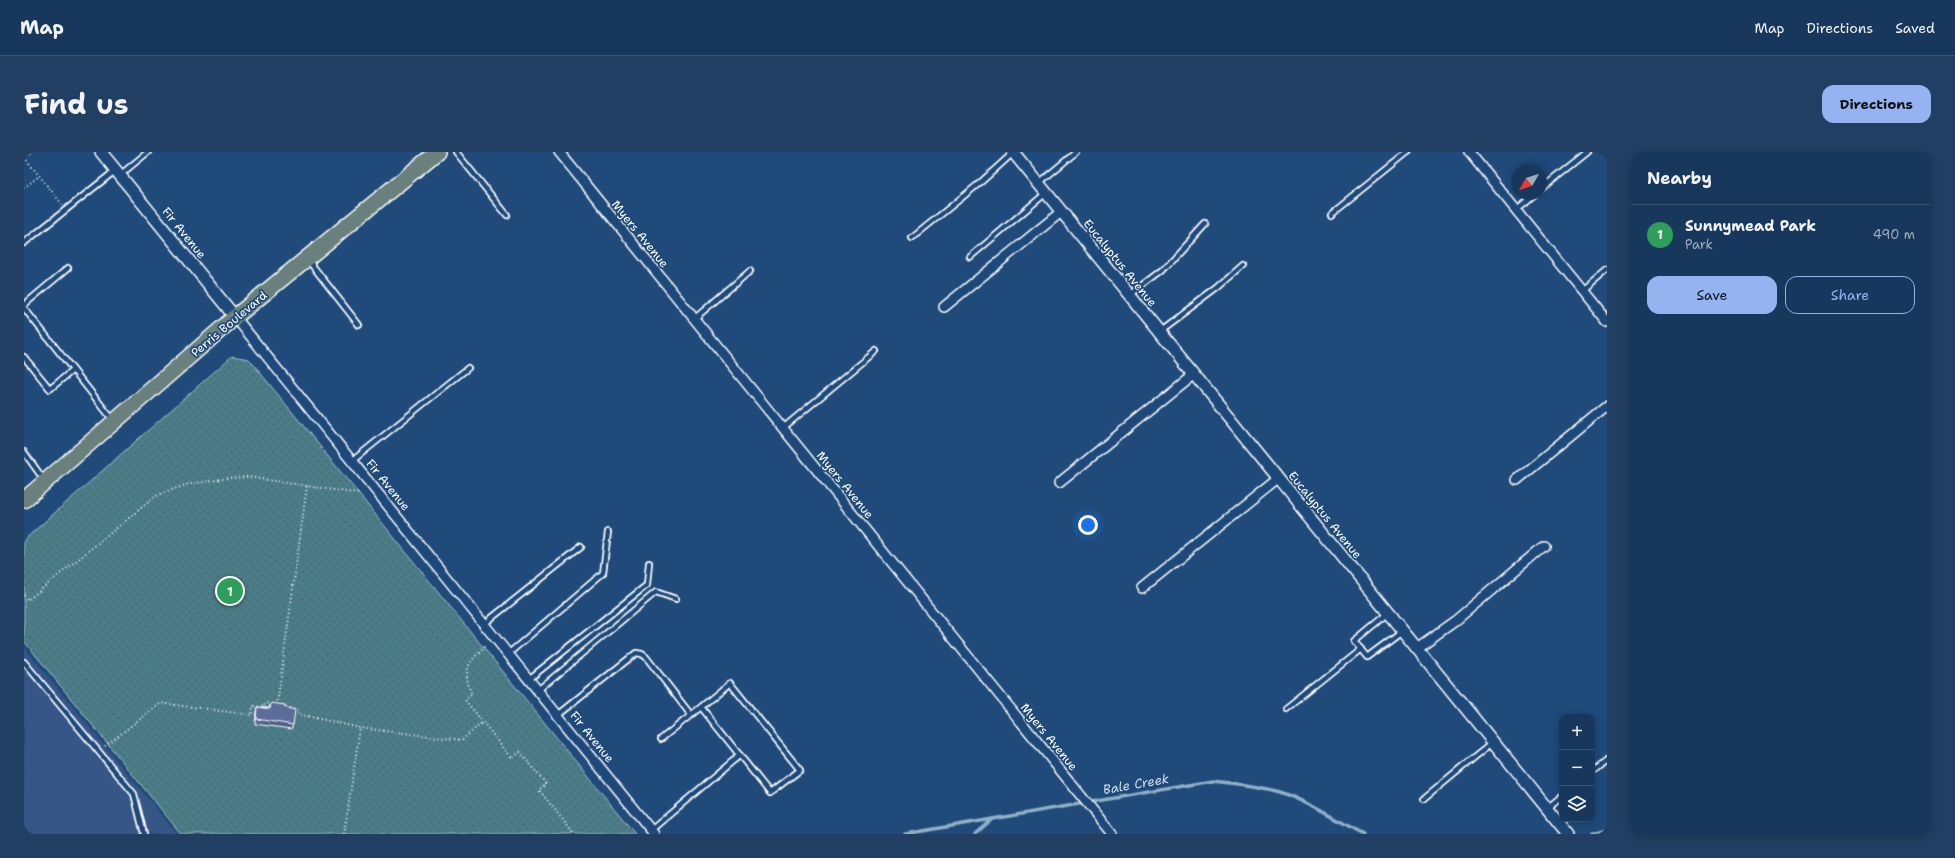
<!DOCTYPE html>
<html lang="en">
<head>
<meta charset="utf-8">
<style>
  body { margin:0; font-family:"Shantell Sans",sans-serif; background:#203f62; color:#f1f3f6 }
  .controls { position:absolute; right:12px; bottom:12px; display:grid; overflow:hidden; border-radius:8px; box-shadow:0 2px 10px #0003 }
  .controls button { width:36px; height:36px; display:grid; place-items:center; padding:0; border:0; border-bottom:1px solid #365272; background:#17385c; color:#f1f3f6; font:20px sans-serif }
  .compass { position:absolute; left:1487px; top:12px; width:36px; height:36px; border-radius:50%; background:#17385c; box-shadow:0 2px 10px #0003; rotate:231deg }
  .you { position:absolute; left:1064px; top:373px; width:14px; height:14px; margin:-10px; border:3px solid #fff; border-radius:50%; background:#1a73e8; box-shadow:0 0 0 6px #1a73e833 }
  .badge { display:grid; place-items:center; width:26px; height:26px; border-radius:50%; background:#95b2f1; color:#fff; font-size:13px; font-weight:700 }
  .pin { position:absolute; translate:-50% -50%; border:2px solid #fff; box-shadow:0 1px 4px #0006 }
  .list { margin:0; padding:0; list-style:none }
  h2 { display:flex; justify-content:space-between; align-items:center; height:52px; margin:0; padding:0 16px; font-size:17px }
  h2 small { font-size:13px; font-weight:400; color:#9eacbb }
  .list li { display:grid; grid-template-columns:26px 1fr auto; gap:12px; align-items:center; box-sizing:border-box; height:60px; padding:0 16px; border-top:1px solid #365272 }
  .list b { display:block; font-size:15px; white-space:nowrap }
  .list p { margin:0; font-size:13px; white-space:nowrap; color:#9eacbb }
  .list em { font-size:13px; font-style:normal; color:#9eacbb }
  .actions { display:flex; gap:8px; padding:12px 16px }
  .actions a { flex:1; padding:9px 0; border:1px solid #95b2f1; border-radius:12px; text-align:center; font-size:14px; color:#95b2f1 }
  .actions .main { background:#95b2f1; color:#111 }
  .icon { flex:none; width:22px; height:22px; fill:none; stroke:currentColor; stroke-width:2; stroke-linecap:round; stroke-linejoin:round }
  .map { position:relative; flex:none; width:1583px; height:682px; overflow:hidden; border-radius:12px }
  header { display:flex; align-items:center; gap:24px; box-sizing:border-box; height:56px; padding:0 20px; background:#17385c; border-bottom:1px solid #365272 }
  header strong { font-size:19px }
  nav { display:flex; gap:22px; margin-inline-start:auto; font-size:14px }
  .intro { display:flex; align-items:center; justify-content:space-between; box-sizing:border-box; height:96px; padding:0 24px }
  h1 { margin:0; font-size:28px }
  .button { padding:10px 18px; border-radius:12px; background:#95b2f1; color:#111; font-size:14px; font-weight:700 }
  main { display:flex; gap:24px; padding:0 24px }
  aside { flex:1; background:#17385c; border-radius:12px; box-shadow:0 2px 10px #0003 }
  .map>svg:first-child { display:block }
  .built { fill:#355786 }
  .park { fill:url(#park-dots); stroke:#a5bec4 }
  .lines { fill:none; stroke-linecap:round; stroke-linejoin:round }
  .stream { stroke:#90b0c8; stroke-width:3.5 }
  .service-casing { stroke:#fff; stroke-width:8 }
  .minor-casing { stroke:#fff; stroke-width:12 }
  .tertiary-casing { stroke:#fff; stroke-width:14 }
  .primary-casing { stroke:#fff; stroke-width:18 }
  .path { stroke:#fff; stroke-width:2; stroke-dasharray:1 3; stroke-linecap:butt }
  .service { stroke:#1f4a7a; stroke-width:4.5 }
  .minor { stroke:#1f4a7a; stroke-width:9 }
  .tertiary { stroke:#1f4a7a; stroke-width:11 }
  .primary { stroke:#6a807d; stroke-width:15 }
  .wall { fill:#4f5e86; stroke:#fff }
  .building { fill:#5c6d9c; stroke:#fff }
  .labels { text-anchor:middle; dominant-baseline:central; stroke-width:3.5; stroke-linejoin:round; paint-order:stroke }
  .street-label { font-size:12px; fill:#fff; stroke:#1f4a7a }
  .water-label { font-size:13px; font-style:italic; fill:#d1dee8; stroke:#1f4a7a }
</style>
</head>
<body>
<header>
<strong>Map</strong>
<nav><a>Map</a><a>Directions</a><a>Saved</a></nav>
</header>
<div class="intro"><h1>Find us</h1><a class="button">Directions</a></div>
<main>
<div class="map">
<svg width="1583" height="682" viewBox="0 0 1583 682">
  <defs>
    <pattern id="park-dots" width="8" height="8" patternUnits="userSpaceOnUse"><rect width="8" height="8" fill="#4b7d88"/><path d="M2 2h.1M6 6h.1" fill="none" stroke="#4c646a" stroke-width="1.8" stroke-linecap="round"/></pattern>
  </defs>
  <rect width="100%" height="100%" fill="#1f4a7a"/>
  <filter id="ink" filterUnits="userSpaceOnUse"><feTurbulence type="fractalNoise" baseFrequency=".025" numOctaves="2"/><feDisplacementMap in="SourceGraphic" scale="8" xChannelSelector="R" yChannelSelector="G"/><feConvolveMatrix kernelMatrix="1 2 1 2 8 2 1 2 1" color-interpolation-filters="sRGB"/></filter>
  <g filter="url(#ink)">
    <path class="built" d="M0,495L153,682H0Z"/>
    <path class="park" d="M208,204L225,207L611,682H157L0,489V388Z"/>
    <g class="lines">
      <g class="stream">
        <path d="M881,682L1189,629C1212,632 1234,634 1256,640C1284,649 1313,668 1339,682"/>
        <path d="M951,682L968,667"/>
        <path d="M1568,682L1583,678"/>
      </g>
      <g class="service-casing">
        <g id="service">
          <path d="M432,0L483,63"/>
          <path d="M96,23L124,0"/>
          <path d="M1015,31L1052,0"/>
          <path d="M1517,37L1563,0"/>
          <path d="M1492,58L1511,42"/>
          <path d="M1308,61L1384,0"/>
          <path d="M888,86L957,30L990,0"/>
          <path d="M0,91L92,18"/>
          <path d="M946,105L1022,41"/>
          <path d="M284,108L335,173"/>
          <path d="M1558,139L1583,118"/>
          <path d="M1106,143L1139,118L1181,72"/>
          <path d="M0,153L44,116"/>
          <path d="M0,156L89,268"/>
          <path d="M670,167L726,119"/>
          <path d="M1135,180L1194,136L1219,114"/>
          <path d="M0,205L26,237L49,218"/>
          <path d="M759,276L852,199"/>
          <path d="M0,300L20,328"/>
          <path d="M328,309L444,216"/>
          <path d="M1364,461L1330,489L1343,505L1378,479"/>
          <path d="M460,472L557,395"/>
          <path d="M484,502L579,421L584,380"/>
          <path d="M0,510L110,642L120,682"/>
          <path d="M505,527L623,433L625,411"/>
          <path d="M514,538L632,440L652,447"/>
          <path d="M1262,557L1337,497"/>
          <path d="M534,563L612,501L618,502L622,505L667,563"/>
          <path d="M637,587L677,555L746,641L776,618L706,531L677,555"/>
          <path d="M1568,620L1583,608"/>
          <path d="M1400,647L1469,590"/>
          <path d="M1523,656L1538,644"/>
          <path d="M627,678L716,603"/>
        </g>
      </g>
      <g class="minor-casing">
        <g id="minor">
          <path d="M535,0L1088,682"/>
          <path d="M1445,0L1583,170"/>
          <path d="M920,155L1037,60"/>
          <path d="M211,165L630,682"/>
          <path d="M1493,328L1583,254"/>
          <path d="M1035,331L1170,222"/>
          <path d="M1118,436L1255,326"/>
          <path d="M1393,496L1431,469L1520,394"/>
        </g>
      </g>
      <g class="tertiary-casing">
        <g id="tertiary">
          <path d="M77,0L211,165"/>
          <path d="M989,0L1544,682"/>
        </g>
      </g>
      <g class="primary-casing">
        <path id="primary" d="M0,348L211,165L413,0"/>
      </g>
      <g class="path">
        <path d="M0,5L38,52"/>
        <path d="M0,6L8,0"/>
        <path d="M0,36L15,24"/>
        <path d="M0,443L4,448L132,344L161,333L204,326L224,325L336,342"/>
        <path d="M460,494C458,500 453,502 450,506C440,516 442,531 448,542L441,548L488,606L496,600L522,632L515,638L550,682"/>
        <path d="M253,553L283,334"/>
        <path d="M258,554L275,558L274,562L336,576L438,588L459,570"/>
        <path d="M81,594L137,551L228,563L229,554L240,555L241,551L248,552"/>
        <path d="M320,682L336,576"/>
      </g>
      <use href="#service" class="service"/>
      <use href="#minor" class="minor"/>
      <use href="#tertiary" class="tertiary"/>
      <use href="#primary" class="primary"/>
    </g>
    <path class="wall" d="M247,551L260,555L269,573L267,577L231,572L232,559L233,555L245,556Z"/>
    <path class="building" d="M247,551L261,553L260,555L271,558L269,573L232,567L233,555L246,557Z"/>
  </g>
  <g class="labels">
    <g class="street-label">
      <text transform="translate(160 81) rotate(51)">Fir Avenue</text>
      <text transform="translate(616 82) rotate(51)">Myers Avenue</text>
      <text transform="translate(1096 111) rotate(51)">Eucalyptus Avenue</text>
      <text transform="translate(205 172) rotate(-40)">Perris Boulevard</text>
      <text transform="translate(364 333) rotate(51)">Fir Avenue</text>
      <text transform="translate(821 333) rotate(51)">Myers Avenue</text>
      <text transform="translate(1301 363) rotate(51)">Eucalyptus Avenue</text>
      <text transform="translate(568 585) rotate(51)">Fir Avenue</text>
      <text transform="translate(1025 585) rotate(51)">Myers Avenue</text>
    </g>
    <g class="water-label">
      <text transform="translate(1112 632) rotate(-10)">Bale Creek</text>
    </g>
  </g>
</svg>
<div class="controls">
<button>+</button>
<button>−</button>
<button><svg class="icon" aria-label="layers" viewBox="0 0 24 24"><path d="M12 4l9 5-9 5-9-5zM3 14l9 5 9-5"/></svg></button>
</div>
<svg class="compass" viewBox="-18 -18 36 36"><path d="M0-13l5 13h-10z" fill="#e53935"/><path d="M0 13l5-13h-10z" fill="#9eacbb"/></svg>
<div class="you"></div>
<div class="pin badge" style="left:206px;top:439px;background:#2e9e5b">1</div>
</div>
<aside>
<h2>Nearby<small></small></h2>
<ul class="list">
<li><span class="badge" style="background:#2e9e5b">1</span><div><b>Sunnymead Park</b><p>Park</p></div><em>490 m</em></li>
</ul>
<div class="actions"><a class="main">Save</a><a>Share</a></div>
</aside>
</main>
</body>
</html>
